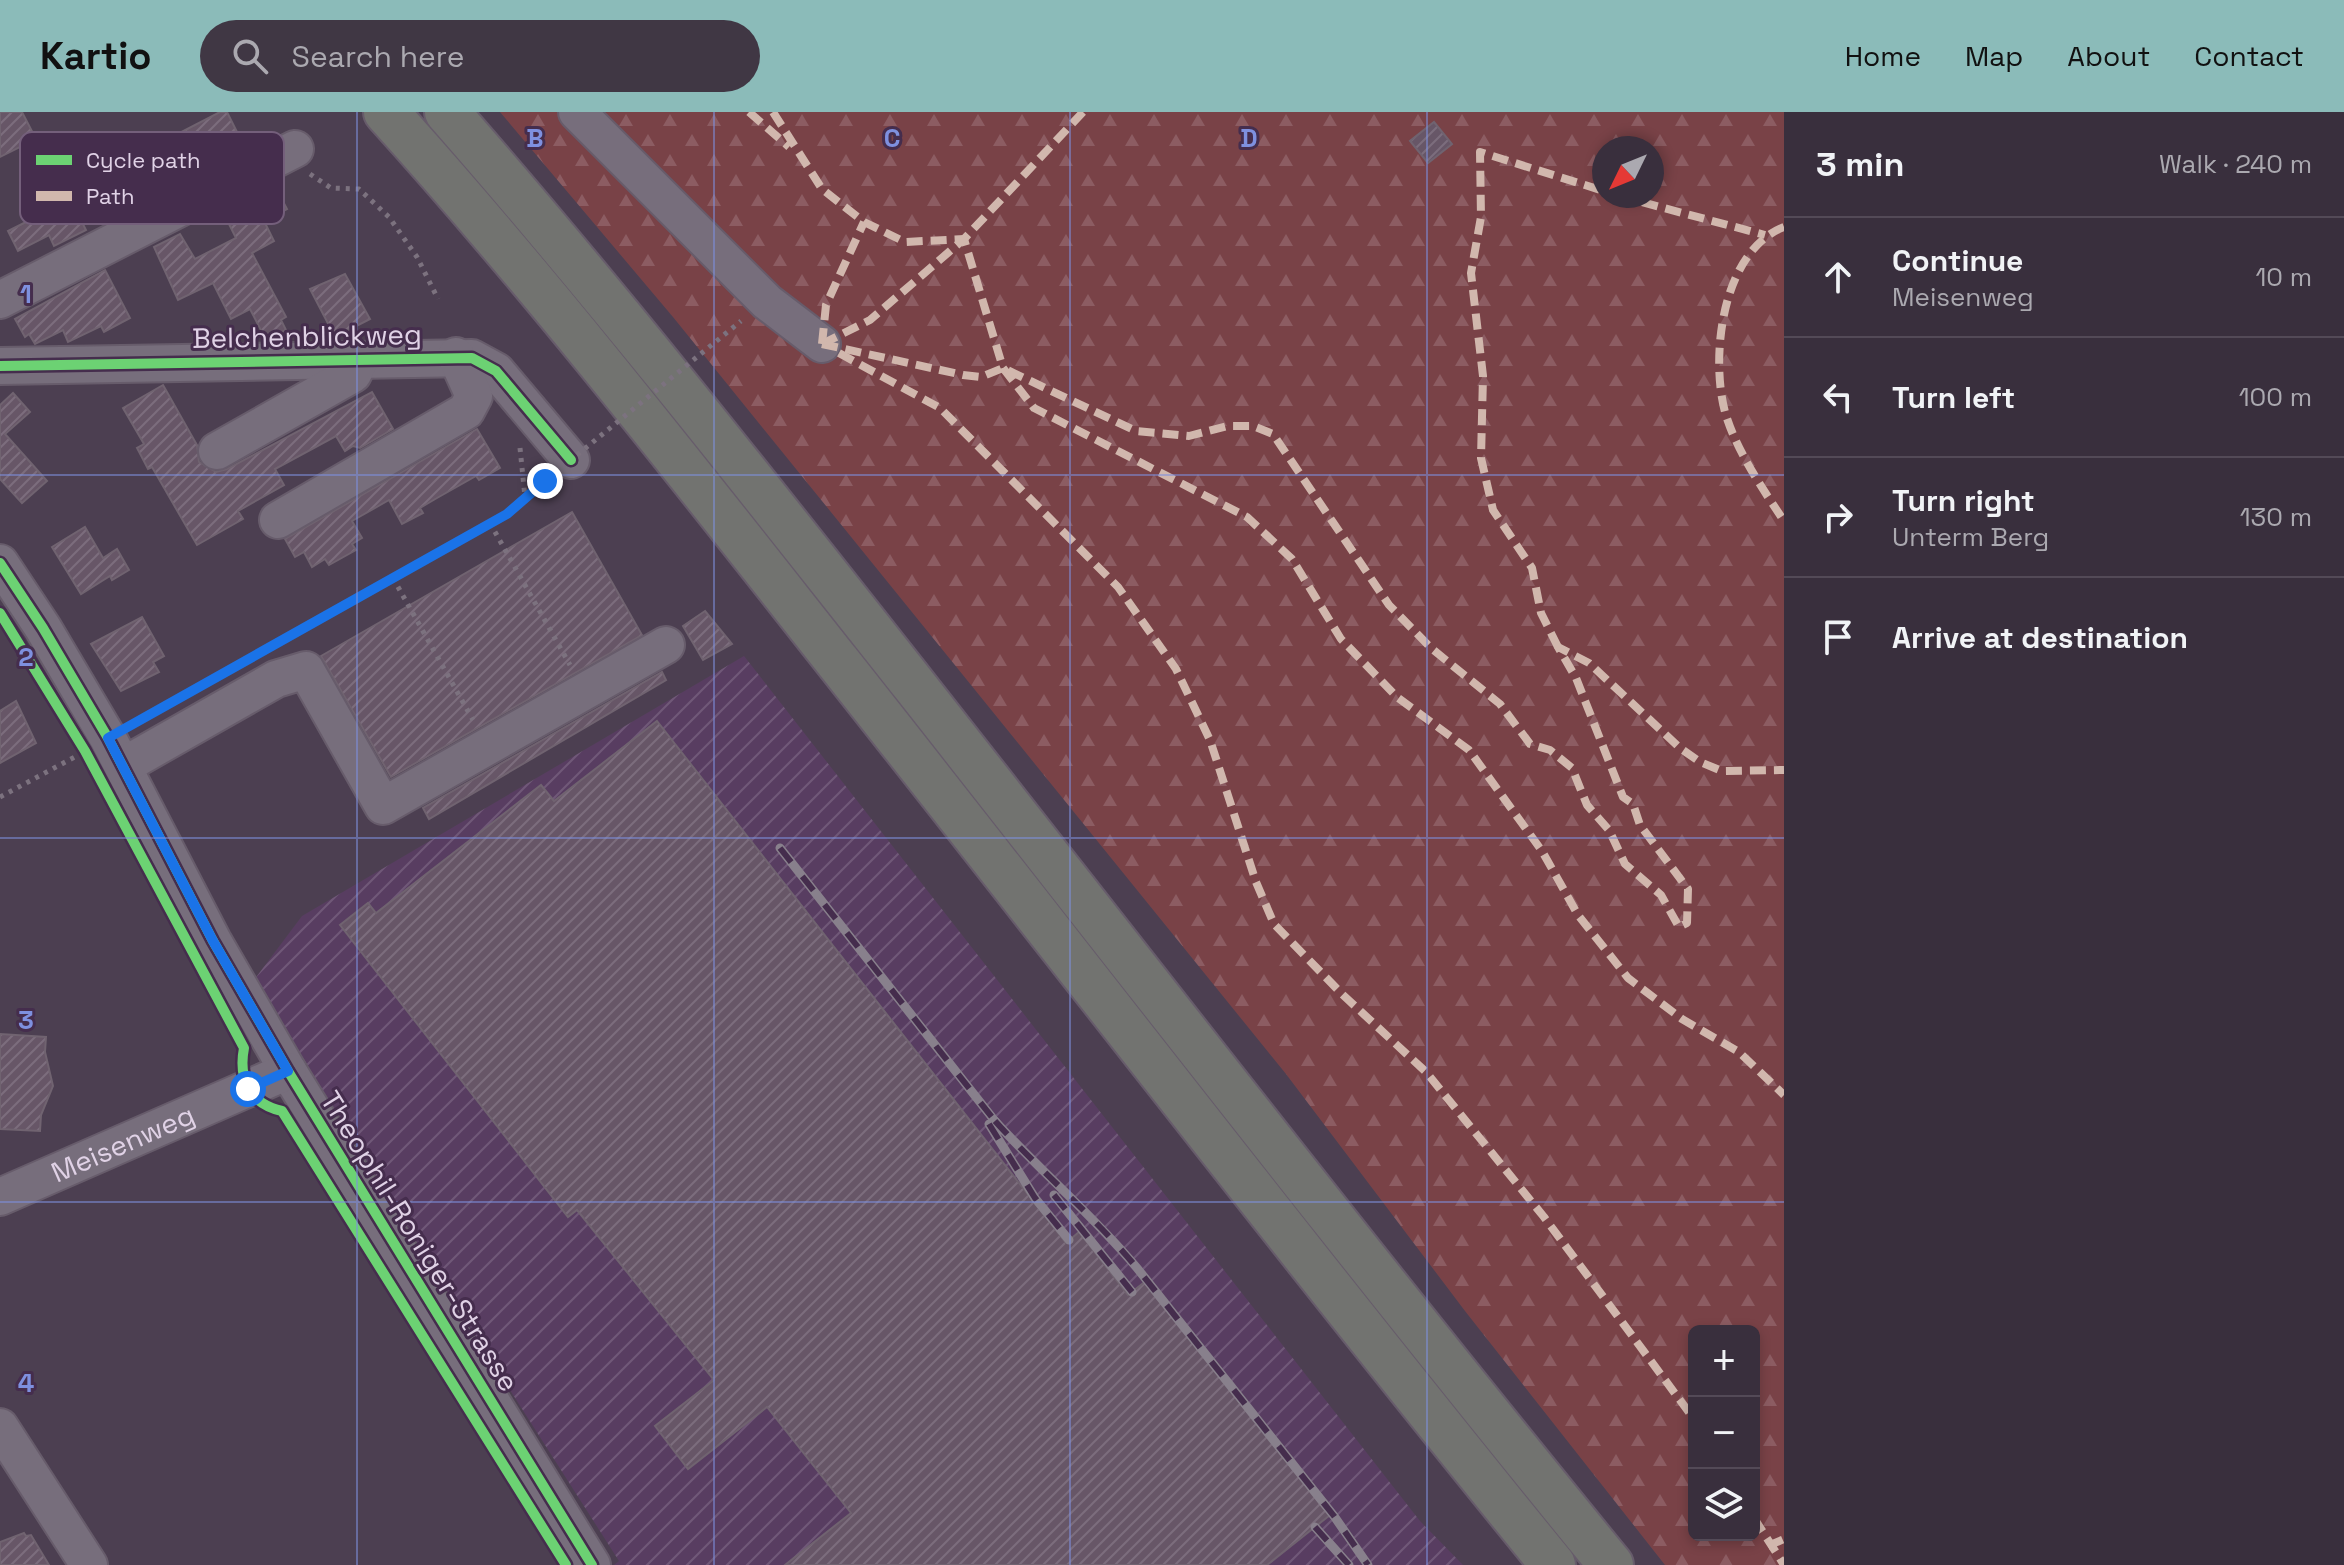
<!DOCTYPE html>
<html lang="en">
<head>
<meta charset="utf-8">
<style>
  body { margin:0; font-family:"Space Grotesk",sans-serif; background:#403744; color:#f1f3f6 }
  .controls { position:absolute; right:24px; bottom:24px; display:grid; overflow:hidden; border-radius:12px; box-shadow:0 4px 12px #0003 }
  .controls button { width:72px; height:72px; display:grid; place-items:center; padding:0; border:0; border-bottom:2px solid #534a57; background:#392f3d; color:#f1f3f6; font:40px sans-serif }
  .compass { position:absolute; left:1592px; top:24px; width:72px; height:72px; border-radius:50%; background:#392f3d; box-shadow:0 4px 12px #0003; rotate:227deg }
  .stop { position:absolute; width:24px; height:24px; margin:-18px; border:6px solid #1a73e8; border-radius:50%; background:#fff }
  .stop.end { background:#1a73e8; border-color:#fff; box-shadow:0 2px 8px #0008 }
  .list { margin:0; padding:0; list-style:none }
  h2 { display:flex; justify-content:space-between; align-items:center; height:104px; margin:0; padding:0 32px; font-size:34px }
  h2 small { font-size:26px; font-weight:400; color:#aba9b0 }
  .list li { display:grid; grid-template-columns:52px 1fr auto; gap:24px; align-items:center; box-sizing:border-box; height:120px; padding:0 32px; border-top:2px solid #534a57 }
  .list b { display:block; font-size:30px; white-space:nowrap }
  .list p { margin:0; font-size:26px; white-space:nowrap; color:#aba9b0 }
  .list em { font-size:26px; font-style:normal; color:#aba9b0 }
  .icon { flex:none; width:44px; height:44px; fill:none; stroke:currentColor; stroke-width:2; stroke-linecap:round; stroke-linejoin:round }
  .map { position:relative; flex:none; width:1784px; height:1453px; overflow:hidden }
  header { display:flex; align-items:center; gap:48px; box-sizing:border-box; height:112px; padding:0 40px; background:#8bbbb9; color:#111 }
  header strong { font-size:38px }
  nav { display:flex; gap:44px; margin-inline-start:auto; font-size:28px }
  .search { width:560px; height:72px; background:#403744; display:flex; align-items:center; gap:20px; box-sizing:border-box; padding:0 28px; border-radius:44px; color:#aba9b0; font-size:30px }
  main { display:flex }
  aside { flex:1; background:#392f3d }
  .map>svg:first-child { display:block }
  .industrial { fill:url(#industrial-furrows) }
  .forest { fill:url(#forest-firs); fill-rule:evenodd }
  .building { fill:url(#building-hatch); stroke:#706370; stroke-width:2 }
  .lines { fill:none; stroke-linecap:round; stroke-linejoin:round }
  .minor-casing { stroke:#675c6b; stroke-width:40 }
  .highway-casing { stroke:#675c6b; stroke-width:48 }
  .path { stroke:#7c727f; stroke-width:5; stroke-dasharray:4 6; stroke-linecap:butt }
  .minor { stroke:#776e7c; stroke-width:36 }
  .highway { stroke:#727370; stroke-width:44 }
  .rail-casing { stroke:#88808c; stroke-width:9 }
  .rail { stroke:#452d4d; stroke-width:6; stroke-dasharray:18; stroke-linecap:butt }
  .path-bridge { stroke:#7c727f; stroke-width:5; stroke-dasharray:4 6; stroke-linecap:butt }
  .quiet { stroke:#d1b7ad; stroke-width:8; stroke-dasharray:16 8; stroke-linecap:butt }
  .cycleway-casing { stroke:#452d4d; stroke-width:15 }
  .cycleway { stroke:#6cd273; stroke-width:10 }
  .route { stroke:#1a73e8; stroke-width:10 }
  .grid { fill:none; stroke:#7e90df; stroke-width:2; stroke-opacity:0.55 }
  .labels { text-anchor:middle; dominant-baseline:central; stroke-width:6; stroke-linejoin:round; paint-order:stroke }
  .street-label { font-size:28px; fill:#e0d2e6; stroke:#452d4d }
  .key { fill:#452d4d; stroke:#745f7b; stroke-width:2 }
  .key-label { font-size:22px; fill:#e0d2e6 }
  .grid-label { font-size:26px; text-anchor:middle; font-weight:bold; fill:#7e90df; stroke:#452d4d; stroke-width:6; stroke-linejoin:round; paint-order:stroke }
</style>
</head>
<body>
<header>
<strong>Kartio</strong>
<div class="search"><svg class="icon" aria-label="search" viewBox="0 0 24 24"><circle cx="10" cy="10" r="6"/><path d="M15 15l6 6"/></svg>Search here</div>
<nav><a>Home</a><a>Map</a><a>About</a><a>Contact</a></nav>
</header>
<main>
<div class="map">
<svg width="1784" height="1453" viewBox="0 0 1784 1453">
  <defs>
    <pattern id="industrial-furrows" width="10" height="10" patternUnits="userSpaceOnUse" patternTransform="scale(2)"><rect width="10" height="10" fill="#583d61"/><path d="M-1 1l2-2M0 10L10 0M9 11l2-2" fill="none" stroke="#705878"/></pattern>
    <pattern id="forest-firs" width="22" height="20" patternUnits="userSpaceOnUse" patternTransform="scale(2)"><rect width="22" height="20" fill="#794247"/><path d="M5 1l3.5 6h-7zM16 11l3.5 6h-7z" fill="#8c5c62"/></pattern>
    <pattern id="building-hatch" width="6" height="6" patternUnits="userSpaceOnUse" patternTransform="scale(2)"><rect width="6" height="6" fill="#675667"/><path d="M-1 1l2-2M0 6l6-6M5 7l2-2" fill="none" stroke="#7c6d7d"/></pattern>
  </defs>
  <rect width="100%" height="100%" fill="#4c3f51"/>
  <path class="industrial" d="M744,544L1420,1409L1463,1453H614L619,1449L251,872L302,804Z"/>
  <path class="forest" d="M500,0H1784V1453H1665L1465,1199L1286,962L673,205ZM1604,36H1652V84H1604ZM1694,1219H1754V1423H1694Z"/>
  <g class="building">
    <path d="M0,0H22L36,27L0,45Z"/>
    <path d="M220,0H227L243,32L169,69L171,73L137,90L134,83L124,89L108,58Z"/>
    <path d="M1434,10L1452,32L1428,51L1410,29Z"/>
    <path d="M276,76L287,97L264,109L274,129L252,141L286,205L281,208L286,218L266,228L250,197L231,207L213,171L178,188L154,135L180,122L195,147L236,126L222,98Z"/>
    <path d="M65,77L86,118L54,134L49,123L18,139L8,119L44,101L38,91Z"/>
    <path d="M105,158L130,206L104,220L101,214L68,230L63,218L35,232L29,222L25,225L15,207Z"/>
    <path d="M345,162L370,207L335,225L310,177Z"/>
    <path d="M163,273L197,333L199,350L216,360L227,357L372,280L393,317L360,336L353,334L345,339L336,324L275,357L284,373L238,399L243,407L197,433L152,355L148,357L137,336L144,332L123,296Z"/>
    <path d="M13,281L30,300L5,322L47,369L22,391L0,367V293Z"/>
    <path d="M477,317L500,356L479,368L476,364L437,386L420,396L423,401L402,412L389,388L352,409L362,426L352,432L356,438L329,453L325,447L312,455L304,440L295,445L285,427Z"/>
    <path d="M572,400L642,523L391,665L321,544Z"/>
    <path d="M85,415L103,446L117,437L129,458L112,468L110,464L81,482L52,435Z"/>
    <path d="M705,499L732,532L703,548L683,514Z"/>
    <path d="M142,505L164,544L153,550L159,560L121,579L91,532Z"/>
    <path d="M662,560L666,568L429,707L423,696Z"/>
    <path d="M16,589L36,631L0,651V599Z"/>
    <path d="M657,609L1066,1131L1079,1120L1128,1183L1146,1169L1330,1403L1267,1453H785L851,1401L767,1295L688,1357L655,1314L714,1268L577,1098L568,1105L340,813L368,791L376,801L541,673L554,689Z"/>
    <path d="M0,922L46,925L45,940L53,974L41,1003L40,1019L0,1017Z"/>
    <path d="M24,1421L26,1424L31,1423L49,1453H0V1430Z"/>
  </g>
  <g class="lines">
    <g class="minor-casing">
      <g id="minor">
        <path d="M577,0L767,190L822,232"/>
        <path d="M0,188L295,37"/>
        <path d="M0,254L472,246L496,259L571,348"/>
        <path d="M217,339L353,262L360,248"/>
        <path d="M278,408L466,299L474,284L456,244"/>
        <path d="M0,451L43,516L108,626L213,829L288,959L592,1453"/>
        <path d="M123,654L276,567L306,558L383,694L666,533"/>
        <path id="s1" d="M0,1085L288,959"/>
        <path d="M0,1315L89,1453"/>
      </g>
    </g>
    <g class="highway-casing">
      <g id="highway">
        <path d="M386,0C545,176 691,364 838,550C1076,851 1310,1155 1553,1453"/>
        <path d="M447,0C609,185 761,379 914,573C1145,867 1374,1163 1611,1453"/>
      </g>
    </g>
    <g class="path">
      <path d="M310,62L331,76L359,77L389,105L417,145L438,187"/>
      <path d="M520,336L525,385"/>
      <path d="M490,411L570,553"/>
      <path d="M393,466L473,608"/>
      <path d="M270,535L507,402L548,366"/>
      <path d="M0,685L84,640"/>
    </g>
    <use href="#minor" class="minor"/>
    <use href="#highway" class="highway"/>
    <g class="rail-casing">
      <g id="rail">
        <path d="M780,736L1002,1018"/>
        <path d="M995,1009C1041,1060 1093,1103 1137,1156L1334,1404L1368,1453"/>
        <path d="M989,1012L1035,1086L1069,1128"/>
        <path d="M1054,1083L1132,1180"/>
        <path d="M1315,1415L1349,1453"/>
      </g>
    </g>
    <use href="#rail" class="rail"/>
    <path class="path-bridge" d="M577,343L741,209"/>
    <g class="quiet">
      <path d="M749,0L789,35"/>
      <path d="M773,0L822,77L864,110L905,130L964,127L1003,256L1034,296L1247,405L1292,447L1341,527L1397,585L1469,638L1542,739L1578,803L1628,866L1682,907L1739,940L1784,983"/>
      <path d="M1619,84L1765,123"/>
      <path d="M1784,115C1722,139 1710,244 1725,300C1736,338 1762,376 1784,409"/>
      <path d="M822,232L963,263L981,265L1003,256L1136,319L1189,324L1228,314H1253L1273,322L1389,493L1431,536L1500,592L1530,632L1550,638L1572,656L1587,693L1609,718L1625,752L1661,783L1679,815L1687,811L1688,777L1640,713L1633,692L1623,685L1576,566L1558,535L1589,551L1680,636L1700,650L1722,659L1784,658"/>
      <path d="M822,232L870,208L964,127L1083,0"/>
      <path d="M822,232L826,193L864,110"/>
      <path d="M839,241L940,296L1118,475L1176,557L1210,628L1256,770L1274,812L1342,882L1426,960L1544,1105L1694,1307"/>
      <path d="M1558,535L1541,501L1532,456L1493,398L1481,346L1483,264L1471,161L1481,105L1480,40L1604,79"/>
      <path d="M1754,1406L1784,1453"/>
      <path d="M1768,1434L1784,1427"/>
    </g>
    <g class="cycleway-casing">
      <g id="cycleway">
        <path d="M0,254L472,246L496,259L571,348"/>
        <path d="M0,451L43,516L108,626L213,829L288,959L592,1453"/>
        <path d="M0,501L85,639L244,936C238,967 250,992 282,999L566,1453"/>
      </g>
    </g>
    <use href="#cycleway" class="cycleway"/>
  </g>
  <g class="lines">
    <path class="route" d="M248,977L288,959L213,829L108,626L507,402L545,369"/>
  </g>
  <path class="grid" d="M357,0V1453M714,0V1453M1070,0V1453M1427,0V1453M0,363H1784M0,726H1784M0,1090H1784"/>
  <g class="labels">
    <g class="street-label">
      <text transform="translate(307 224) rotate(-1)">Belchenblickweg</text>
      <text stroke="none"><textPath href="#s1" startOffset="134">Meisenweg</textPath></text>
      <text transform="translate(420 1129) rotate(58)">Theophil-Roniger-Strasse</text>
    </g>
  </g>
  <rect x="20" y="20" width="264" height="92" rx="12" class="key"/>
  <rect x="36" y="43" width="36" height="10" fill="#6cd273"/>
  <rect x="36" y="79" width="36" height="10" fill="#d1b7ad"/>
  <g class="key-label">
    <text x="86" y="56">Cycle path</text>
    <text x="86" y="92">Path</text>
  </g>
  <g class="grid-label">
    <text x="535" y="35">B</text>
    <text x="892" y="35">C</text>
    <text x="1249" y="35">D</text>
    <text x="26" y="191">1</text>
    <text x="26" y="554">2</text>
    <text x="26" y="917">3</text>
    <text x="26" y="1280">4</text>
  </g>
</svg>
<div class="controls">
<button>+</button>
<button>−</button>
<button><svg class="icon" aria-label="layers" viewBox="0 0 24 24"><path d="M12 4l9 5-9 5-9-5zM3 14l9 5 9-5"/></svg></button>
</div>
<svg class="compass" viewBox="-18 -18 36 36"><path d="M0-13l5 13h-10z" fill="#e53935"/><path d="M0 13l5-13h-10z" fill="#aba9b0"/></svg>
<div class="stop" style="left:248px;top:977px"></div>
<div class="stop end" style="left:545px;top:369px"></div>
</div>
<aside>
<h2>3 min<small>Walk · 240 m</small></h2>
<ul class="list">
<li><svg class="icon" aria-label="ahead" viewBox="0 0 24 24"><path d="M12 20V5M6 11l6-6 6 6"/></svg><div><b>Continue</b><p>Meisenweg</p></div><em>10 m</em></li>
<li><svg class="icon" aria-label="left" viewBox="0 0 24 24"><path d="M17 20v-9H6M10 6l-5 5 5 5"/></svg><div><b>Turn left</b></div><em>100 m</em></li>
<li><svg class="icon" aria-label="right" viewBox="0 0 24 24"><path d="M7 20v-9h11M14 6l5 5-5 5"/></svg><div><b>Turn right</b><p>Unterm Berg</p></div><em>130 m</em></li>
<li><svg class="icon" aria-label="arrive" viewBox="0 0 24 24"><path d="M6 21V4h12l-3 4 3 4H6"/></svg><div><b>Arrive at destination</b></div></li>
</ul>
</aside>
</main>
</body>
</html>
